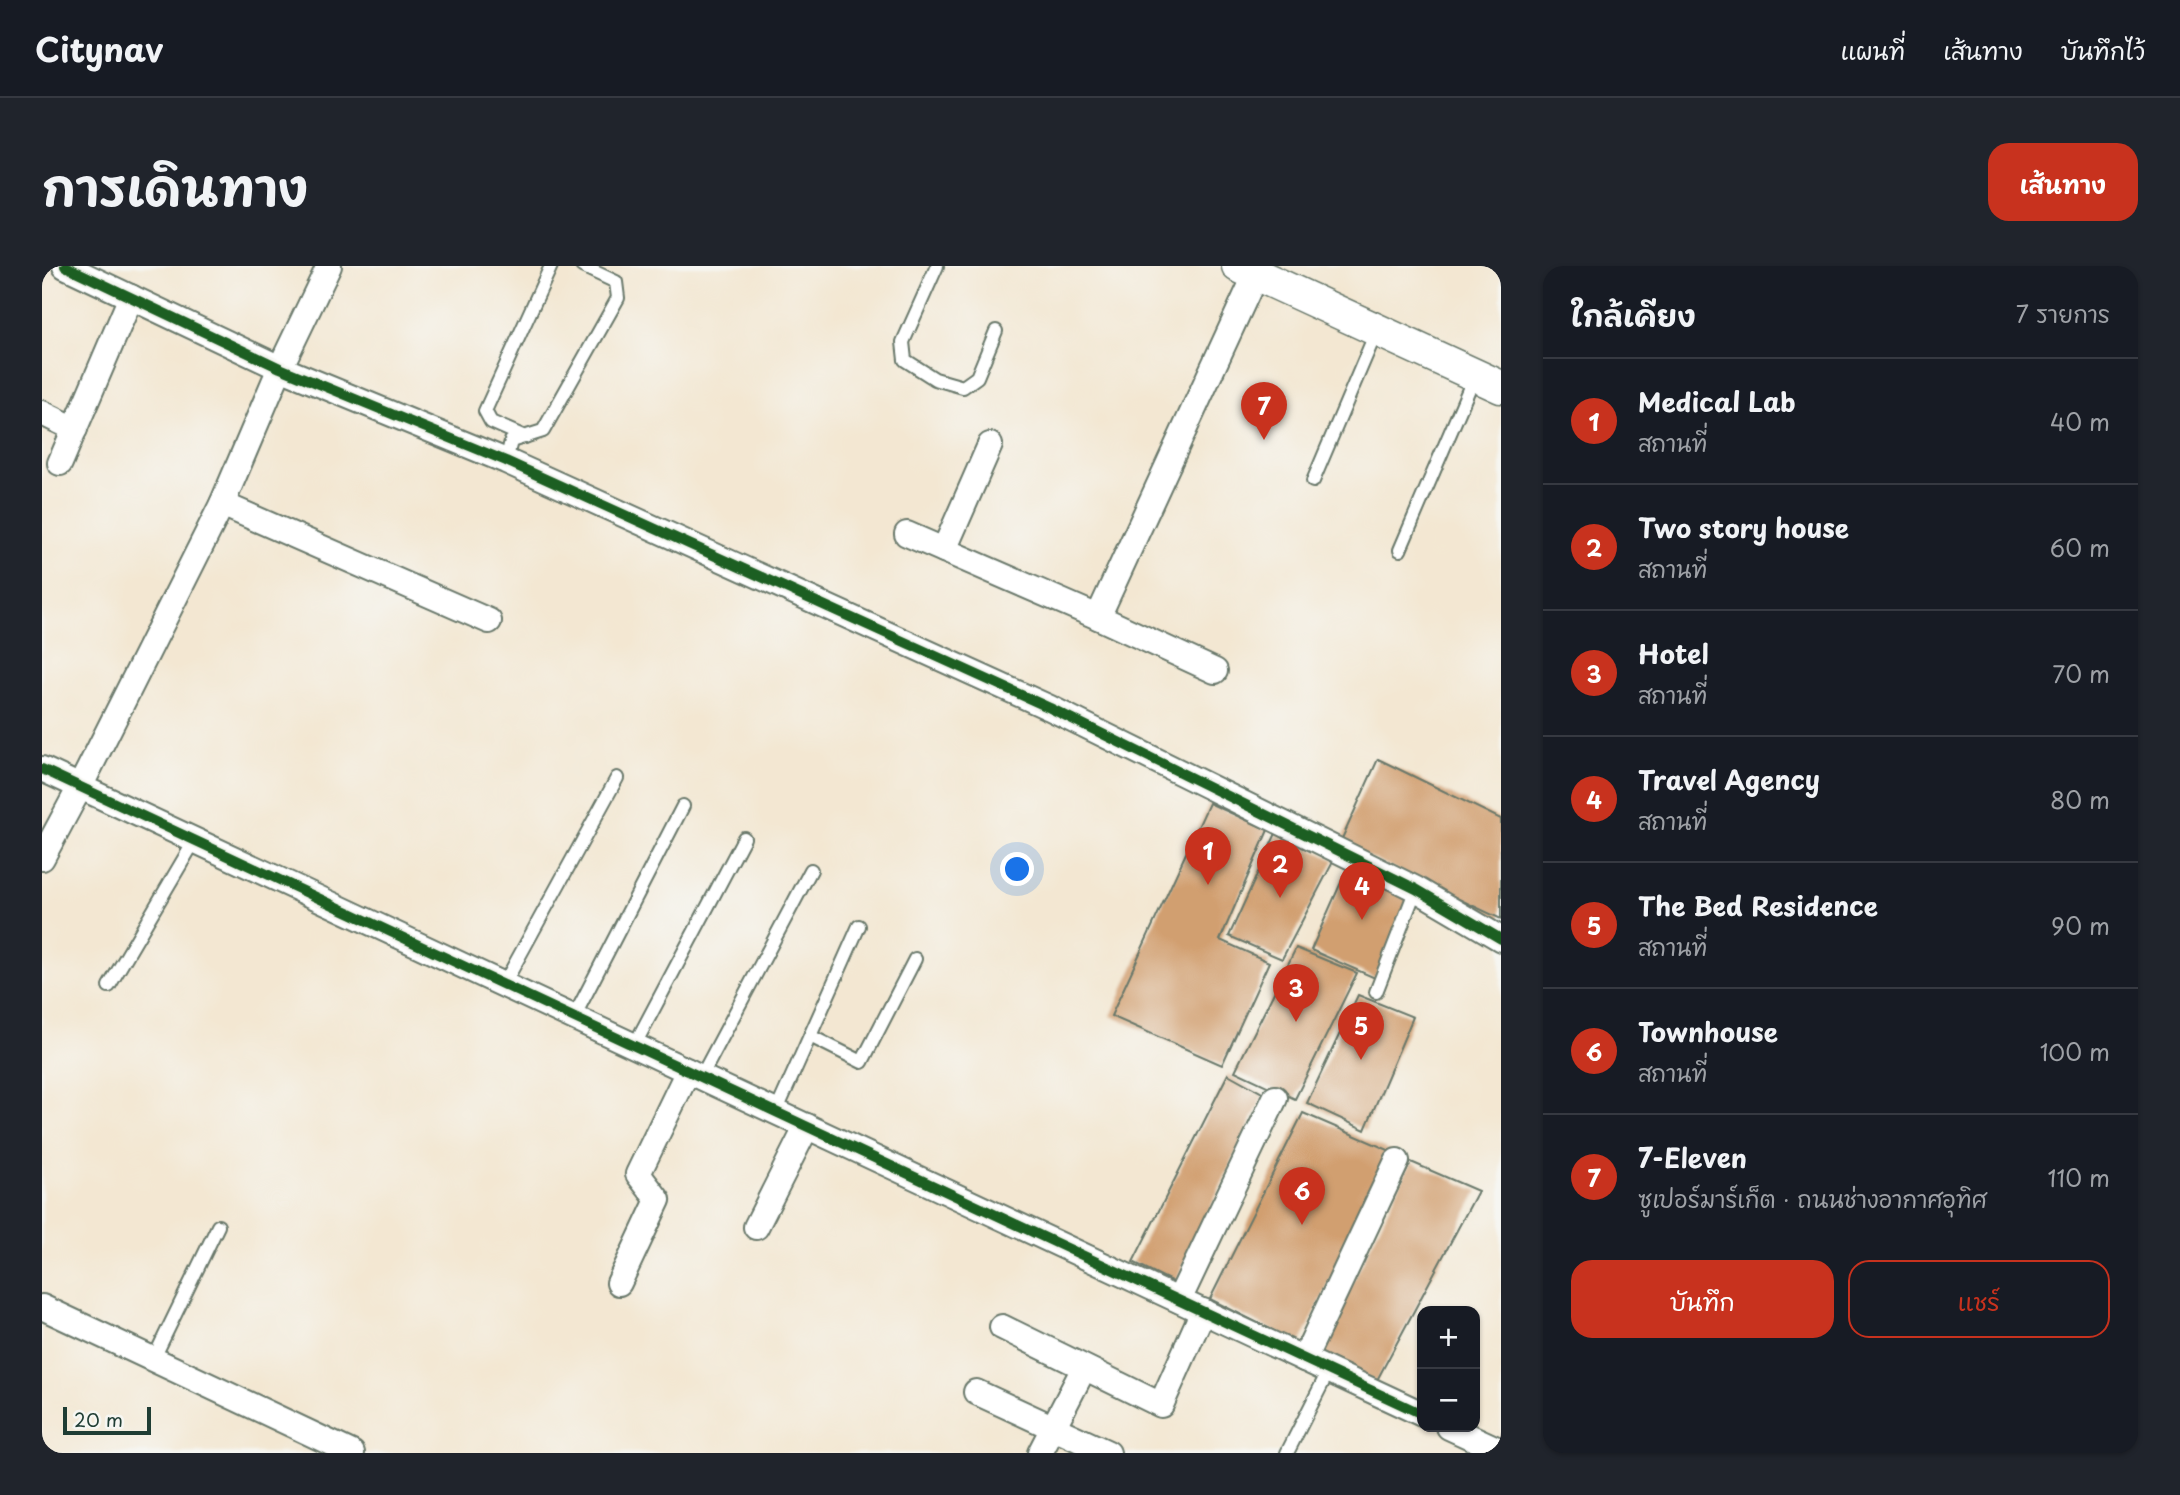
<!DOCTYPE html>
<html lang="th">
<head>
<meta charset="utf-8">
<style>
  body { margin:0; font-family:"Playpen Sans","Playpen Sans Thai",sans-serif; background:#20242c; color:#f1f3f6 }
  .controls { position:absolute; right:21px; bottom:21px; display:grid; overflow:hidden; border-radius:14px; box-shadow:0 2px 5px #0004 }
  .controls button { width:63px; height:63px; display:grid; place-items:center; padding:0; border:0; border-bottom:2px solid #363941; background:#171b24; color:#f1f3f6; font:35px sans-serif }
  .scale { position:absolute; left:21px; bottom:18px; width:88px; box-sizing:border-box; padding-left:7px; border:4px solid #1f3d34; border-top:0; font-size:19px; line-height:24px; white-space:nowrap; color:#1f3d34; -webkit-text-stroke:5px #f6f6f2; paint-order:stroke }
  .you { position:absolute; left:976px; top:604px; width:24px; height:24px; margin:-18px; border:5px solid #fff; border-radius:50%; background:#1a73e8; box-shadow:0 0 0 10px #1a73e833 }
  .badge { display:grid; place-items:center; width:46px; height:46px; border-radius:50%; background:#c8321e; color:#fff; font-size:23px; font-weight:700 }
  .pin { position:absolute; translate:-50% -58px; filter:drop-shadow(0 2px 4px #0008) }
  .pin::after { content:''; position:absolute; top:37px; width:24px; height:21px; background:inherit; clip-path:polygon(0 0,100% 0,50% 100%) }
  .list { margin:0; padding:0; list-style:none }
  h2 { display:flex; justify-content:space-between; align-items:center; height:91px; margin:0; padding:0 28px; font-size:30px }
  h2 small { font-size:23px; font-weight:400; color:#9ea1a6 }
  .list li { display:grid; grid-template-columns:46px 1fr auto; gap:21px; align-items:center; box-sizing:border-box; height:126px; padding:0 28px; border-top:2px solid #363941 }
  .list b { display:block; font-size:26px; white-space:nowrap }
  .list p { margin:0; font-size:23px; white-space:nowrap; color:#9ea1a6 }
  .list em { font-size:23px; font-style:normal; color:#9ea1a6 }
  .actions { display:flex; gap:14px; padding:21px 28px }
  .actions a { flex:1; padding:16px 0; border:2px solid #c8321e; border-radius:21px; text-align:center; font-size:24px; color:#c8321e }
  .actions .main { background:#c8321e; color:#fff }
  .map { position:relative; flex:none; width:1459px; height:1187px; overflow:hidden; border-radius:21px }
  header { display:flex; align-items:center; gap:42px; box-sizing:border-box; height:98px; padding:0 35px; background:#171b24; border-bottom:2px solid #363941 }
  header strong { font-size:33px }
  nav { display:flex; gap:38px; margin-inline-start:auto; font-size:24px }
  .intro { display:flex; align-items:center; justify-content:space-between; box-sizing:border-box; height:168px; padding:0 42px }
  h1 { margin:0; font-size:49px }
  .button { padding:18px 32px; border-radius:21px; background:#c8321e; color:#fff; font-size:24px; font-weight:700 }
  main { display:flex; gap:42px; padding:0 42px }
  aside { flex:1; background:#171b24; border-radius:21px; box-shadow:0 2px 5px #0004 }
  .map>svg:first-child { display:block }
  .building { fill:#d19f6f }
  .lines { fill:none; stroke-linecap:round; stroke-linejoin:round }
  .service-casing { stroke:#69786b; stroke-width:16 }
  .minor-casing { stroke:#69786b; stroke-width:28 }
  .tertiary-casing { stroke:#69786b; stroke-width:35 }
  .service { stroke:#fff; stroke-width:12 }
  .minor { stroke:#fff; stroke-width:24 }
  .tertiary { stroke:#fff; stroke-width:32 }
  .cycleway-casing { stroke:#f6f6f2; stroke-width:15 }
  .cycleway { stroke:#1b5e20; stroke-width:10 }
</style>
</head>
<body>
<header>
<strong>Citynav</strong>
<nav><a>แผนที่</a><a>เส้นทาง</a><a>บันทึกไว้</a></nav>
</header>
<div class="intro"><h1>การเดินทาง</h1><a class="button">เส้นทาง</a></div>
<main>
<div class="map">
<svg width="1459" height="1187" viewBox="0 0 1459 1187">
  <rect width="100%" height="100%" fill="#f6f6f2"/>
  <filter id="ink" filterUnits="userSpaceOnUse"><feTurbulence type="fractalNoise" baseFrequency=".0143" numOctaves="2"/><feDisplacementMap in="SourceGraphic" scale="14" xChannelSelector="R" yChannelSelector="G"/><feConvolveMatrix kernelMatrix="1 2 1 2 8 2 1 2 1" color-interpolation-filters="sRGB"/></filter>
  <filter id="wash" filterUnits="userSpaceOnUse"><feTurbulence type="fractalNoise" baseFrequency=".00686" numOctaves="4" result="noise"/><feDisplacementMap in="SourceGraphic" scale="28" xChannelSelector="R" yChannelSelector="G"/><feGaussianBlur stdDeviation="1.57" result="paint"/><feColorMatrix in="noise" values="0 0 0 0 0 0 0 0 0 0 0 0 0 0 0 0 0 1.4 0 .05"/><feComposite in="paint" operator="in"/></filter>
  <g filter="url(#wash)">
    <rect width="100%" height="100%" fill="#f3e7d2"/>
    <g id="blocks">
      <g class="building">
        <path d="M1336,493L1459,553V653L1298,577Z"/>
        <path d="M1167,537L1226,564L1178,674L1227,696L1180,799L1069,750Z"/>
        <path d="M1235,565L1292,594L1240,693L1187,670Z"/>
        <path d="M1308,596L1371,624L1333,712L1269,684Z"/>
        <path d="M1254,682L1315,707L1253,833L1193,805Z"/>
        <path d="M1316,729L1371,751L1323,864L1265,837Z"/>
        <path d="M1186,808L1222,828L1133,1017L1091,996Z"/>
        <path d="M1261,847L1351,886L1258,1078L1168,1033Z"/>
        <path d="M1369,896L1436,925L1334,1116L1275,1090Z"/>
      </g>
    </g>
  </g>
  <g filter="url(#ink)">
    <use href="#blocks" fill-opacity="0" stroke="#69786b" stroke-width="2"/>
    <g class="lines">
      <g class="service-casing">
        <g id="service">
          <path d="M895,0L861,76L863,94L893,113L921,121L935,111L954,65"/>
          <path d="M483,171L449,156L443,145L509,0"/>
          <path d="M464,195L469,175L501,165L576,32L574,16L540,0"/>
          <path d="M1271,215L1335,64"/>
          <path d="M1358,284L1433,109"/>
          <path d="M462,718L575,512"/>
          <path d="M67,720L153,574"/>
          <path d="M1334,726L1374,623"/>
          <path d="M532,751L641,540"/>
          <path d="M768,770L820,796L873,693"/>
          <path d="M592,780L702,572"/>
          <path d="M659,811L769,604"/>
          <path d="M734,846L817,660"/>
          <path d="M111,1094L176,960"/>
          <path d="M1245,1187L1287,1104"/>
        </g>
      </g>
      <g class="minor-casing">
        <g id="minor">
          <path d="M23,0L238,102L464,195L1008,442L1374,623L1459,673"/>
          <path d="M0,147L33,163"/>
          <path d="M18,197L89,31"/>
          <path d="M180,238L447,355"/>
          <path d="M865,268L1056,351L1173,405"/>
          <path d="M902,284L948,179"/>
          <path d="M1056,351L1214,8"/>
          <path d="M0,503L1380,1148"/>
          <path d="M0,592L38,521L180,238L238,102L287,0"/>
          <path d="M714,961L765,860"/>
          <path d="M577,1017L616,934L596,908L646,805"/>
          <path d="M1137,1034L1233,832"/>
          <path d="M0,1041L310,1187"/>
          <path d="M960,1061L1119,1139L1161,1045"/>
          <path d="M1262,1093L1355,895"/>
          <path d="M934,1126L1066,1187"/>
          <path d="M1407,1161L1459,1185"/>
          <path d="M998,1187L1042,1102"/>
        </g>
      </g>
      <g class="tertiary-casing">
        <path id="tertiary" d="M1196,0L1459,121"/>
      </g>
      <use href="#service" class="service"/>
      <use href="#minor" class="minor"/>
      <use href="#tertiary" class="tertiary"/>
      <g class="cycleway-casing">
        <g id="cycleway">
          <path d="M23,0L238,102L464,195L1008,442L1374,623L1459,673"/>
          <path d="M0,503L1380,1148"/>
        </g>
      </g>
      <use href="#cycleway" class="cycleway"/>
    </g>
  </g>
</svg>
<div class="controls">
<button>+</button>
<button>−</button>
</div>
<div class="scale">20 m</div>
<div class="you"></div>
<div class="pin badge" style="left:1166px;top:619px">1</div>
<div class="pin badge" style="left:1238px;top:632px">2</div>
<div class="pin badge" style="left:1254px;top:756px">3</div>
<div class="pin badge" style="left:1320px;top:654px">4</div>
<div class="pin badge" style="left:1319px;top:794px">5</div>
<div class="pin badge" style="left:1260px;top:959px">6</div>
<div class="pin badge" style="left:1222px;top:174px">7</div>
</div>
<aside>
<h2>ใกล้เคียง<small>7 รายการ</small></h2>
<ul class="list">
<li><span class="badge">1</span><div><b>Medical Lab</b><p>สถานที่</p></div><em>40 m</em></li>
<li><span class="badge">2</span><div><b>Two story house</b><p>สถานที่</p></div><em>60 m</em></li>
<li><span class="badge">3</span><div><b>Hotel</b><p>สถานที่</p></div><em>70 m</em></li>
<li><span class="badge">4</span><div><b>Travel Agency</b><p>สถานที่</p></div><em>80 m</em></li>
<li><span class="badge">5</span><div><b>The Bed Residence</b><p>สถานที่</p></div><em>90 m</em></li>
<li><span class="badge">6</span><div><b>Townhouse</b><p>สถานที่</p></div><em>100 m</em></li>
<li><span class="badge">7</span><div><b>7-Eleven</b><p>ซูเปอร์มาร์เก็ต · ถนนช่างอากาศอุทิศ</p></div><em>110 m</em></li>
</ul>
<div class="actions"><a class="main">บันทึก</a><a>แชร์</a></div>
</aside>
</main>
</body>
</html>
